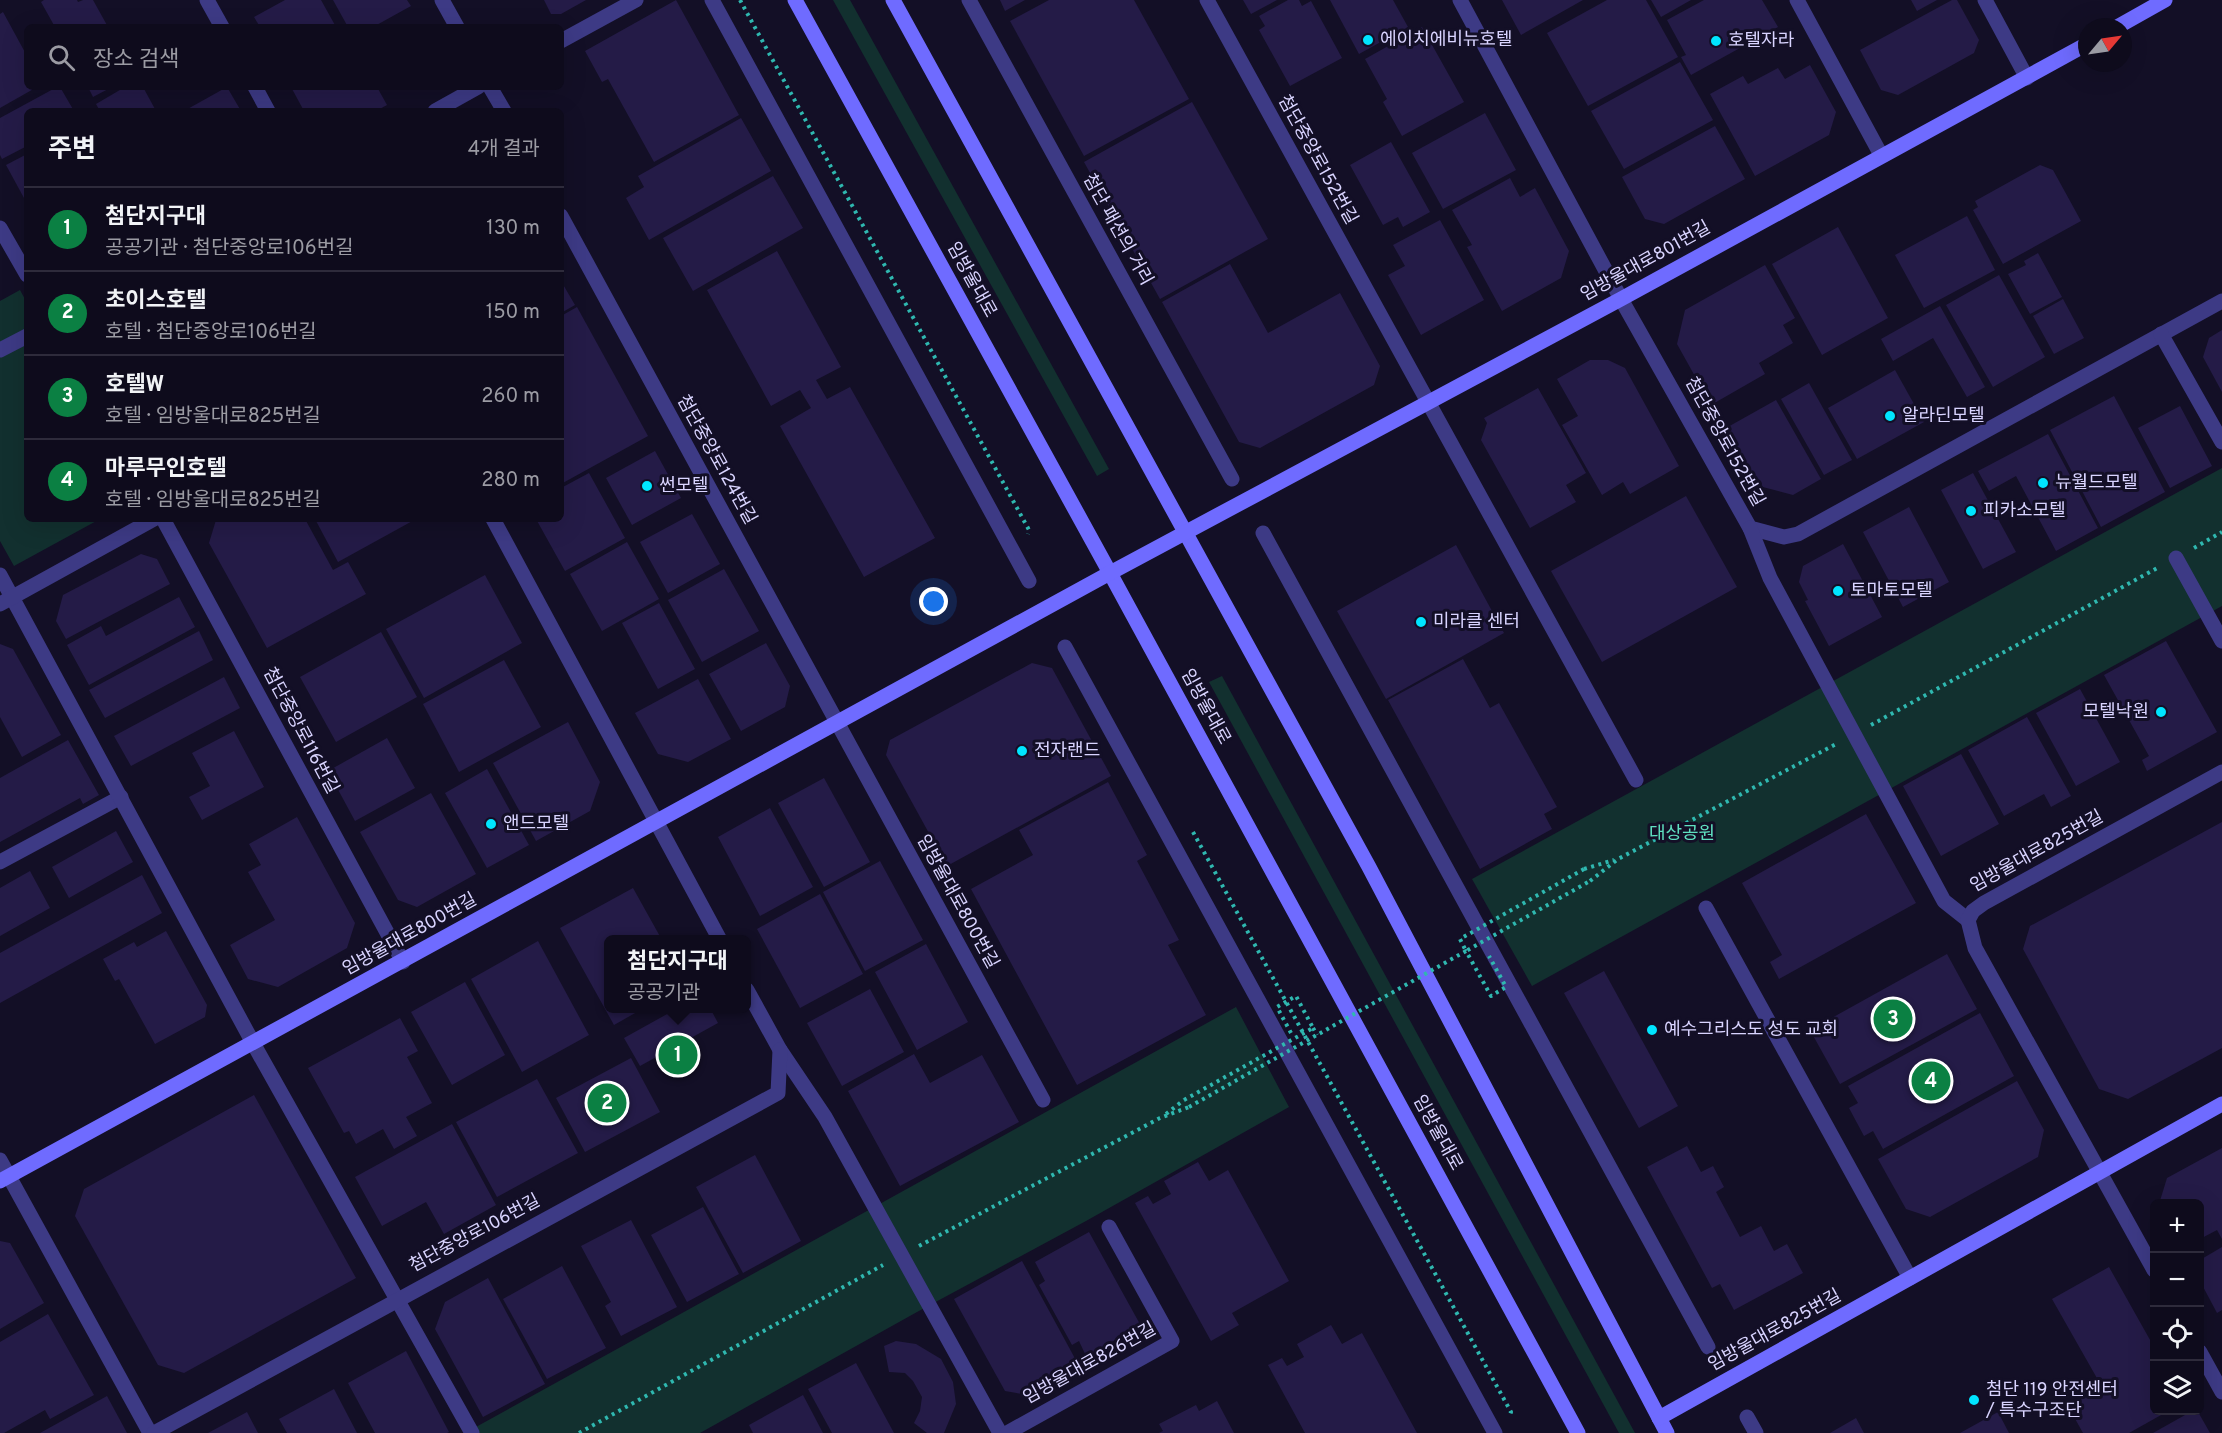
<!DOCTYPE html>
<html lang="ko">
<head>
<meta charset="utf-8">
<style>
  body { margin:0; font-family:Overpass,"Noto Sans KR",sans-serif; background:#171425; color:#f1f3f6 }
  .controls { position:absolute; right:18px; bottom:18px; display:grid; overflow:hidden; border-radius:9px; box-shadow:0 6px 24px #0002 }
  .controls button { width:54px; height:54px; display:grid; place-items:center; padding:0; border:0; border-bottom:2px solid #2e2b3b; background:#0e0b1c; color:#f1f3f6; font:30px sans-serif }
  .compass { position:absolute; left:2078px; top:18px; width:54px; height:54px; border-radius:50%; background:#0e0b1c; box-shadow:0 6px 24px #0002; rotate:61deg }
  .you { position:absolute; left:934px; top:602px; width:21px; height:21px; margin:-15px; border:4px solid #fff; border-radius:50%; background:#1a73e8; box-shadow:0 0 0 9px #1a73e833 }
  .badge { display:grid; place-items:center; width:39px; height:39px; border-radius:50%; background:#0b8043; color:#fff; font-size:20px; font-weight:700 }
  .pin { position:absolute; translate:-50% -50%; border:3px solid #fff; box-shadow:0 2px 6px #0006 }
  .popup { position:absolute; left:604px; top:935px; width:147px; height:78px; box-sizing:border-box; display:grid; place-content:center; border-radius:9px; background:#0e0b1c; filter:drop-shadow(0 2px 4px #0005); font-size:20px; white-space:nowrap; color:#9b9ba3 }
  .popup b { font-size:22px; color:#f1f3f6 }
  .popup::after { content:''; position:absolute; left:50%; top:100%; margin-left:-12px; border:12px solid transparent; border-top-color:#0e0b1c }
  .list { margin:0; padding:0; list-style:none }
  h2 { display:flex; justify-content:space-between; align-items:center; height:78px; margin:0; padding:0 24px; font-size:26px }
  h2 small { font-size:20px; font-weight:400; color:#9b9ba3 }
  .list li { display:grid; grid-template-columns:39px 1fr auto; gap:18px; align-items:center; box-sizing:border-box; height:84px; padding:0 24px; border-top:2px solid #2e2b3b }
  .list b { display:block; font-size:22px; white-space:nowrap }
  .list p { margin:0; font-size:20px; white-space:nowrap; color:#9b9ba3 }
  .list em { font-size:20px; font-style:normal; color:#9b9ba3 }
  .icon { flex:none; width:33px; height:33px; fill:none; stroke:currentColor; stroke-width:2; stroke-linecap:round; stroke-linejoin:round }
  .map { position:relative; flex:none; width:2222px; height:1433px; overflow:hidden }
  .search { position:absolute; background:#0e0b1c; box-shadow:0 6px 24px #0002; left:24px; top:24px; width:540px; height:66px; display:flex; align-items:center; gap:15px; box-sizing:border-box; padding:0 21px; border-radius:9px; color:#9b9ba3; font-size:22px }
  .panel { position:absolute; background:#0e0b1c; box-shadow:0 6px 24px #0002; left:24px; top:108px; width:540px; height:414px; border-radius:9px }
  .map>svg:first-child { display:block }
  .green { fill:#12302f }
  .building { fill:#241b47 }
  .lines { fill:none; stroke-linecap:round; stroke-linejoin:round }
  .path { stroke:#2fb8b0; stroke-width:4; stroke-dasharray:3 4.5; stroke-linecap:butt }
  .lane { stroke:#3d3a85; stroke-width:15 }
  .street { stroke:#3d3a85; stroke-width:15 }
  .secondary { stroke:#6f6bff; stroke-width:15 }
  .path-bridge { stroke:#2fb8b0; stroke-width:4; stroke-dasharray:3 4.5; stroke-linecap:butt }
  .poi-dot { fill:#00e5ff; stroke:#130f26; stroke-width:2 }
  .labels { text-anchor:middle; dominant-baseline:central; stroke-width:6; stroke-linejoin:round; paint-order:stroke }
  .poi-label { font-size:18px; fill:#d9d4ff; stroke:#130f26; text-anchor:start }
  .street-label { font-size:18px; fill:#d9d4ff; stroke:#130f26 }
  .park-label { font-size:18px; fill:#5fe0c0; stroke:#130f26 }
</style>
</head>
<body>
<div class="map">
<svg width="2222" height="1433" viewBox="0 0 2222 1433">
  <rect width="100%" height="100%" fill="#130f26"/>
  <g class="green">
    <path d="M833,0H850L1109,469L1097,476Z"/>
    <path d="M20,290L27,303V519H100L14,566L0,541V301Z"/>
    <path d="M2222,468V606L1532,986L1472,879Z"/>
    <path d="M1222,676L1635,1433H1619L1209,682Z"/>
    <path d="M1236,1007L1289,1107L1086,1221L917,1312L700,1433H465Z"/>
  </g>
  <g class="building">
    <path d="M44,0H77L78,2L83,0H93L108,27H55L41,2Z"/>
    <path d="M285,0H321L336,27H260L254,17Z"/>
    <path d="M333,0H407L411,6L373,27H348Z"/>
    <path d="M544,0H586L561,14H551Z"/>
    <path d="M676,0L739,115L654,162L608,79L602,82L585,51Z"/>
    <path d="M1000,0H1025L1005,11Z"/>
    <path d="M1049,0H1134L1189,99L1084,156L1010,21Z"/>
    <path d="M1243,0H1277L1251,14Z"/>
    <path d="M1288,0H1299L1302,6L1311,1L1342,58L1290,86L1259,30L1265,26L1259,16Z"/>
    <path d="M1330,0H1393L1408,27L1359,54Z"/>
    <path d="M1502,0H1583L1521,35Z"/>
    <path d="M1607,0H1646L1678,57L1588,106L1547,33Z"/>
    <path d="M1651,0H1691L1661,17Z"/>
    <path d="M1704,0H1762L1778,27L1691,75L1681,57L1686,55L1667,20Z"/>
    <path d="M1911,0H1937L1917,11Z"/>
    <path d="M1952,0H1957L1979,40L1974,53L1898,95L1881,90L1860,50Z"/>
    <path d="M3,12L27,56V87H37L0,108V14Z"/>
    <path d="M1422,27L1464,102L1402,136L1383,102L1387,99L1365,59Z"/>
    <path d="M1680,62L1713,120L1624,169L1591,111Z"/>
    <path d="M1810,65L1836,112L1829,135L1755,176L1710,94L1743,76L1748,84L1778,68L1785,79Z"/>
    <path d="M57,87H60L74,111H27V146L2,159L0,155V118Z"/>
    <path d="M88,87H112L93,97Z"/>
    <path d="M125,87H143L156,111H100L96,104Z"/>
    <path d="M227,87L241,111H184Z"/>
    <path d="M291,87H377L387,105L376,111H304Z"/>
    <path d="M1192,102L1268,239L1160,299L1084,162Z"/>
    <path d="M1485,113L1516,170L1443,209L1412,153Z"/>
    <path d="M741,118L771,171L649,240L626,198L644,187L638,176Z"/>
    <path d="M1715,126L1745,179L1664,224L1645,219L1622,177Z"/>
    <path d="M1391,142L1430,212L1403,227L1398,217L1383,225L1350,165Z"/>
    <path d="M27,154V196L24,198L6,165Z"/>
    <path d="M2040,165L2053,170L2081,221L2003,264L1973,210L1978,207L1975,201Z"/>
    <path d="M773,176L803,228L693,291L663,238Z"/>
    <path d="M1510,178L1520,197L1535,188L1569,251L1561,278L1502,311L1467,247L1472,245L1452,210Z"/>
    <path d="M1967,216L1995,270L1924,308L1895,255Z"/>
    <path d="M1440,220L1484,300L1421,335L1388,275L1405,266L1393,245Z"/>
    <path d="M1838,227L1888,318L1822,355L1772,264Z"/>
    <path d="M777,251L841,367L816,380L827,399L850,387L935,538L864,577L780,426L811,408L800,390L771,406L707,290Z"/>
    <path d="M2038,253L2062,297L2030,314L2008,274L2026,265L2024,261Z"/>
    <path d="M1230,264L1268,333L1340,293L1380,366L1374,385L1260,448L1239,442L1162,302Z"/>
    <path d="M1765,265L1795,318L1783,325L1793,343L1759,363L1765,374L1711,405L1677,344L1685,310Z"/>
    <path d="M1999,275L2045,357L1993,387L1946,305Z"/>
    <path d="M561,281L575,305L561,313Z"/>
    <path d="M2063,299L2084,338L2054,354L2033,316Z"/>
    <path d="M1940,306L1985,387L1967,397L1933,338L1893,361L1881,339Z"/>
    <path d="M577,307L648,436L561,484V316Z"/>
    <path d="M2222,330V392L2203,357L2209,338Z"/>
    <path d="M1590,360H1608L1625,368L1679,466L1630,494L1623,482L1602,495L1562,425L1578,416L1557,379Z"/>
    <path d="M1895,370L1924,422L1857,459L1828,408Z"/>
    <path d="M1809,383L1852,460L1824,475L1781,399Z"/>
    <path d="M1538,388L1586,473L1566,485L1576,502L1530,528L1481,440L1487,423L1484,418Z"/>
    <path d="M2114,396L2165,492L2101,527L2050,430Z"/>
    <path d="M1776,400L1821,479L1793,495L1759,486L1726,428Z"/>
    <path d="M2180,406L2212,466L2170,488L2138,428Z"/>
    <path d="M2048,434L2098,528L2056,551L2016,476L1989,491L1978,471Z"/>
    <path d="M655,451L681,498L632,525L606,478Z"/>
    <path d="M589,473L625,538L565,571L536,519H561V488Z"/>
    <path d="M1973,473L2016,552L1983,569L1941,490Z"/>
    <path d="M1686,496L1737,587L1602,662L1551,571Z"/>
    <path d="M1909,507L1949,582L1903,607L1863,532Z"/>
    <path d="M692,514L720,564L668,593L640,542Z"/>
    <path d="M219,519H305L333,570L348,562L366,594L267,648L209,543L216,520Z"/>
    <path d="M315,519H416L338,562Z"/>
    <path d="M627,542L659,599L602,631L570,574Z"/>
    <path d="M1843,544L1882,617L1829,646L1805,601L1808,600L1799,582L1803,566Z"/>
    <path d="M1456,545L1504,633L1386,699L1337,611Z"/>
    <path d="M141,554L157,559L170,584L66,639L56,621L63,595Z"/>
    <path d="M724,569L759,631L702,662L668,600Z"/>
    <path d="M485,575L522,643L424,698L386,629Z"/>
    <path d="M179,597L195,627L89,685L67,645L101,626L106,636Z"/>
    <path d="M659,603L695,669L658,689L622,623Z"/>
    <path d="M199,631L213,660L105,718L89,690Z"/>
    <path d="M381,632L417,697L336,742L300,677Z"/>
    <path d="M2166,641L2217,732L2147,771L2142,760L2149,756L2104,675Z"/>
    <path d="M766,643L790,686L785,707L741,731L709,674Z"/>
    <path d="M0,644L13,649L61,735L22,757L0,717Z"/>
    <path d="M1463,659L1490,708L1499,703L1557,807L1544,814L1552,829L1480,869L1388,700Z"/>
    <path d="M504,660L541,727L459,772L423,704Z"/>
    <path d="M1032,663L1052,668L1111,776L947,866L886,755L890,740Z"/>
    <path d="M224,677L240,708L131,766L114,736Z"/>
    <path d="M698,679L731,739L688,762L658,754L635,713Z"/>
    <path d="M2080,689L2120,762L2076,786L2036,713Z"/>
    <path d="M2027,717L2071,796L2051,807L2044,794L2004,816L1968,750Z"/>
    <path d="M568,722L600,782L590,811L536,841L493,763Z"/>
    <path d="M234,731L264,787L202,820L189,797L210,786L192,753Z"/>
    <path d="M387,738L415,788L355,821L328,771Z"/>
    <path d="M68,740L99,795L83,804L80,798L0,842V778Z"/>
    <path d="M1961,754L1999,824L1941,856L1903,786Z"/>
    <path d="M487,769L529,845L487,868L445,793Z"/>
    <path d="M824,778L870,862L824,887L778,803Z"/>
    <path d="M1108,782L1147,855L1137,861L1179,940L1168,945L1206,1015L1077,1085L971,889L1033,855L1019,830Z"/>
    <path d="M431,793L476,874L417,907L398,900L360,832Z"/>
    <path d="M770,808L813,887L760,916L718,837Z"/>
    <path d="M1866,814L1916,903L1779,979L1770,962L1782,955L1742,883Z"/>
    <path d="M297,817L355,923L347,948L278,987L248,979L230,945L275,920L248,872L261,865L249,844Z"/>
    <path d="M2222,822V1048L2128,1099L2099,1089L2023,949L2030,926Z"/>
    <path d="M116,831L133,862L69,898L52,867Z"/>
    <path d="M880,861L923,940L865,971L823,892Z"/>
    <path d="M30,871L50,908L0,936V888Z"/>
    <path d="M142,875L162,913L0,1003V953Z"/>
    <path d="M633,888L662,940H609V1008H644L614,1025L560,928Z"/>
    <path d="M820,894L863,974L800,1008L757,929Z"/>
    <path d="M166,931L207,1005L205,1017L155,1044L119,979L115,981L103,959L134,942L137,947Z"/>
    <path d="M538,941L589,1035L522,1072L471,979Z"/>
    <path d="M926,944L968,1022L917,1050L875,972Z"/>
    <path d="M1947,954L1977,1009L1840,1084L1810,1030Z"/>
    <path d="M1604,971L1678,1106L1639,1128L1564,993Z"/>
    <path d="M465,982L505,1055L452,1085L411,1012Z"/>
    <path d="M870,989L904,1052L842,1086L807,1023Z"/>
    <path d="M678,1008H710L718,1023L640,1066L624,1038Z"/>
    <path d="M1980,1013L2014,1076L1883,1149L1873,1131L1864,1136L1849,1108L1858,1103L1848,1086Z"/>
    <path d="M400,1018L418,1051L407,1057L432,1103L406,1117L417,1136L394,1149L383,1129L356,1144L349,1131L344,1133L308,1068Z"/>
    <path d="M914,1054L930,1083L982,1055L1019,1122L900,1186L848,1091Z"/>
    <path d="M631,1058L660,1112L585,1152L556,1098Z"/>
    <path d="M537,1079L578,1153L497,1197L456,1122Z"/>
    <path d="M2017,1081L2044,1130L2038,1157L1930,1217L1906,1209L1878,1159Z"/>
    <path d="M254,1095L356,1278L184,1373L158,1365L75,1216L84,1189Z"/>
    <path d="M452,1124L496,1205L444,1234L426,1202L382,1226L355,1177Z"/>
    <path d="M1687,1146L1701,1172L1713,1166L1724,1187L1716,1192L1740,1237L1761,1226L1774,1251L1787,1244L1803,1273L1734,1310L1720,1284L1712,1288L1647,1167Z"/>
    <path d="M2222,1148V1239L2217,1230L2200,1239V1204H2159L2167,1178Z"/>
    <path d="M755,1155L801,1241L743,1273L696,1187Z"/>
    <path d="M1198,1162L1209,1181L1228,1170L1289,1281L1232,1313L1239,1325L1211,1341L1135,1203L1148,1196L1153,1204L1171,1194L1164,1181Z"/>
    <path d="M703,1207L739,1274L687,1302L651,1235Z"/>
    <path d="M631,1220L677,1307L621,1336L605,1306L611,1302L581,1246Z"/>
    <path d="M1089,1232L1141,1326L1086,1356L1079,1341L1072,1345L1039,1285L1045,1281L1035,1262Z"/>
    <path d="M0,1241L10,1243L44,1303L0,1329Z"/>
    <path d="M2222,1247V1310L2217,1313L2200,1281V1260Z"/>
    <path d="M1022,1261L1078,1364L1022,1394L1005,1391L954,1299Z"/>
    <path d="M562,1266L606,1348L547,1379L503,1299Z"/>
    <path d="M2109,1267L2154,1347V1410H2170L2129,1433H2083L2068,1406L2102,1387L2052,1299Z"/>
    <path d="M488,1278L545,1384L483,1417L435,1329L445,1302Z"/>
    <path d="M48,1314L94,1395L50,1419L45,1410L4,1433H0V1342Z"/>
    <path d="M1331,1325L1342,1344L1362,1333L1417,1433H1305L1268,1365L1282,1358L1287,1366L1304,1357L1297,1344Z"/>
    <path d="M896,1341L916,1344L941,1359L953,1382L956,1404L944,1433H927L914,1423L920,1411L922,1397L913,1381L905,1373L889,1372L884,1346Z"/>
    <path d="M406,1351L449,1432L447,1433H375L348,1383Z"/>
    <path d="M856,1363L894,1433H832L808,1389Z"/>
    <path d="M334,1389L357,1433H287L279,1419Z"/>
    <path d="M803,1395L823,1433H753L749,1425Z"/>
    <path d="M107,1396L127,1433H40Z"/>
    <path d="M1217,1401L1234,1433H1159L1163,1431L1159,1424L1196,1405L1199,1411Z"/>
    <path d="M2194,1410H2197L2210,1433H2153Z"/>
    <path d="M247,1412L258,1433H208Z"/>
    <path d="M1998,1412L2009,1433H1960Z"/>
    <path d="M1856,1418L1864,1433H1830Z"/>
  </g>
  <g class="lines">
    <g class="path">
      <path d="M740,0L1029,530L1028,534"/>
      <path d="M2194,548L2222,532"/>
      <path d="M1871,725L2159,567"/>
      <path d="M1193,832L1511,1412L1510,1415"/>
      <path d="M1584,869L1614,860"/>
      <path d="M1590,881L1618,859L1838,743"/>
      <path d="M1313,1028L1317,1035"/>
      <path d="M1166,1114L1184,1100"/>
      <path d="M919,1246L1160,1118L1189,1107"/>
      <path d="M579,1433L883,1265"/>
    </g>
    <path class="lane" d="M0,862L121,797"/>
    <g class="street">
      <path d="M207,0L222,27"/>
      <path d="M442,0L457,27"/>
      <path d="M712,0L1029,581"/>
      <path d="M969,0L1232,479"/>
      <path d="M1207,0L1636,780"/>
      <path d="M1460,0L1621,299L1750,528L1784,537L1798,534L2222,301"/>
      <path d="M1797,0L1881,155"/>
      <path d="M1985,0L2027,78"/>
      <path d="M561,41L636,0"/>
      <path d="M255,87L268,111"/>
      <path d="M490,87L504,111"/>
      <path d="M435,111L478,87"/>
      <path d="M561,216L1043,1100"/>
      <path d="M0,228L27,275"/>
      <path d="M2161,334L2222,442"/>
      <path d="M0,350L27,336"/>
      <path d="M163,519L403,962"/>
      <path d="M493,519L720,940"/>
      <path d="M1750,528L1770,578L1944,901L1968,920"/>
      <path d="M1263,533L1708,1347"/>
      <path d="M2176,558L2222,641"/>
      <path d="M0,575L253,1043L472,1433"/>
      <path d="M0,604L154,519"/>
      <path d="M1065,647L1495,1433"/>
      <path d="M1706,908L1910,1278"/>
      <path d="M747,990L780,1050L825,1117L1000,1433"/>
      <path d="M0,1160L150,1433"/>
      <path d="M2154,1270L1975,948L1968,920L1973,911L1984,903L2222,772"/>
      <path d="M2200,1352L2222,1392"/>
      <path d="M1747,1417L1756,1433"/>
      <path d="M154,1433L778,1093L780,1050"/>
      <path d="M1007,1433L1172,1341L1109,1227"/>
    </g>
    <g class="secondary">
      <path d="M795,0L1110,573L1578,1433"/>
      <path d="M893,0L1369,867L1667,1433"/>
      <path d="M2117,27L2165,0"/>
      <path d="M0,1181L1110,573L1621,299L2087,44"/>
      <path d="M1659,1418L2222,1104"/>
    </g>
    <g class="path-bridge">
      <path d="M1584,869L1460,939L1466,951L1590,881"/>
      <path d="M1184,1100L1313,1028L1296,996L1277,1007L1291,1033"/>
      <path d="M1189,1107L1466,951L1491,996L1506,987L1489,956"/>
    </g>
  </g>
  <g class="poi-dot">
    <circle cx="1368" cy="40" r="6"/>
    <circle cx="1716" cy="41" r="6"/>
    <circle cx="1890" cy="416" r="6"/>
    <circle cx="2043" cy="483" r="6"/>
    <circle cx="647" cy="486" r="6"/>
    <circle cx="1971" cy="511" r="6"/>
    <circle cx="1838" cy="591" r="6"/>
    <circle cx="1421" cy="622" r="6"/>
    <circle cx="2161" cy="712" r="6"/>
    <circle cx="1022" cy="751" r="6"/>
    <circle cx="491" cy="824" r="6"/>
    <circle cx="1652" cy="1030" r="6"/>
    <circle cx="1974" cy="1400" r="6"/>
  </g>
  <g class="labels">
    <g class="poi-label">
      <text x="1380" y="40">에이치에비뉴호텔</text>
      <text x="1728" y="41">호텔자라</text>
      <text x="1902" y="416">알라딘모텔</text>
      <text x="2055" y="483">뉴월드모텔</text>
      <text x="659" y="486">썬모텔</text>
      <text x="1983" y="511">피카소모텔</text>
      <text x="1850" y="591">토마토모텔</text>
      <text x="1433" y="622">미라클 센터</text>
      <text x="2149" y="712" text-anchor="end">모텔낙원</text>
      <text x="1034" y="751">전자랜드</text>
      <text x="503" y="824">앤드모텔</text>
      <text x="1664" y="1030">예수그리스도 성도 교회</text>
      <text x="1986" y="1390">첨단 119 안전센터<tspan x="1986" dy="21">/ 특수구조단</tspan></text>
    </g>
    <g class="street-label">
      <text transform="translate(1317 160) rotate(61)">첨단중앙로152번길</text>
      <text transform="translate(1117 230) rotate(61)">첨단 패션의 거리</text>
      <text transform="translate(1646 262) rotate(-29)">임방울대로801번길</text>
      <text transform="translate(971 280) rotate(61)">임방울대로</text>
      <text transform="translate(1724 442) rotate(61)">첨단중앙로152번길</text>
      <text transform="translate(716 460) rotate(61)">첨단중앙로124번길</text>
      <text transform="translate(1205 707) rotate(61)">임방울대로</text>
      <text transform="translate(300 731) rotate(62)">첨단중앙로116번길</text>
      <text transform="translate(2037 852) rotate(-29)">임방울대로825번길</text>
      <text transform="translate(957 902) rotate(61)">임방울대로800번길</text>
      <text transform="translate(410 935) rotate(-29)">임방울대로800번길</text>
      <text transform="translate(1437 1133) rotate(61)">임방울대로</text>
      <text transform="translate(475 1234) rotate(-28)">첨단중앙로106번길</text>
      <text transform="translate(1775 1331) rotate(-29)">임방울대로825번길</text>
      <text transform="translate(1090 1364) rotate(-29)">임방울대로826번길</text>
    </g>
    <g class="park-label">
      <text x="1682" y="834">대상공원</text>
    </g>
  </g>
</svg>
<div class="controls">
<button>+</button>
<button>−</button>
<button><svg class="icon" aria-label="locate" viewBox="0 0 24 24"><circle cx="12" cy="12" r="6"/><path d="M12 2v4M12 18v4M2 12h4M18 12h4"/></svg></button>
<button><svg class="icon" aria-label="layers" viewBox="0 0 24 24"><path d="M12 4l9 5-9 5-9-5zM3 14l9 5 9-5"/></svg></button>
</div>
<svg class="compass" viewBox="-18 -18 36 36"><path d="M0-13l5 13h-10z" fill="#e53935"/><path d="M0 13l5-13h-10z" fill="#9b9ba3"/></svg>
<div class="you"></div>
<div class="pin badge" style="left:678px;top:1055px">1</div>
<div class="popup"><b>첨단지구대</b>공공기관</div>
<div class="pin badge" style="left:607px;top:1103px">2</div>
<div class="pin badge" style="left:1893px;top:1019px">3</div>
<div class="pin badge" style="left:1931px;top:1081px">4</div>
<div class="search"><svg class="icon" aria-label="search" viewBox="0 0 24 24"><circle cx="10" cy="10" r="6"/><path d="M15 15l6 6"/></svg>장소 검색</div>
<section class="panel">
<h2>주변<small>4개 결과</small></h2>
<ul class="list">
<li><span class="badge">1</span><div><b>첨단지구대</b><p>공공기관 · 첨단중앙로106번길</p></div><em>130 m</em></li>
<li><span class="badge">2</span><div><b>초이스호텔</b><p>호텔 · 첨단중앙로106번길</p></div><em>150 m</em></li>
<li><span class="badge">3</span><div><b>호텔W</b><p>호텔 · 임방울대로825번길</p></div><em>260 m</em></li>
<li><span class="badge">4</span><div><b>마루무인호텔</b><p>호텔 · 임방울대로825번길</p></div><em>280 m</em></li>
</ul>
</section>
</div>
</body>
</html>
